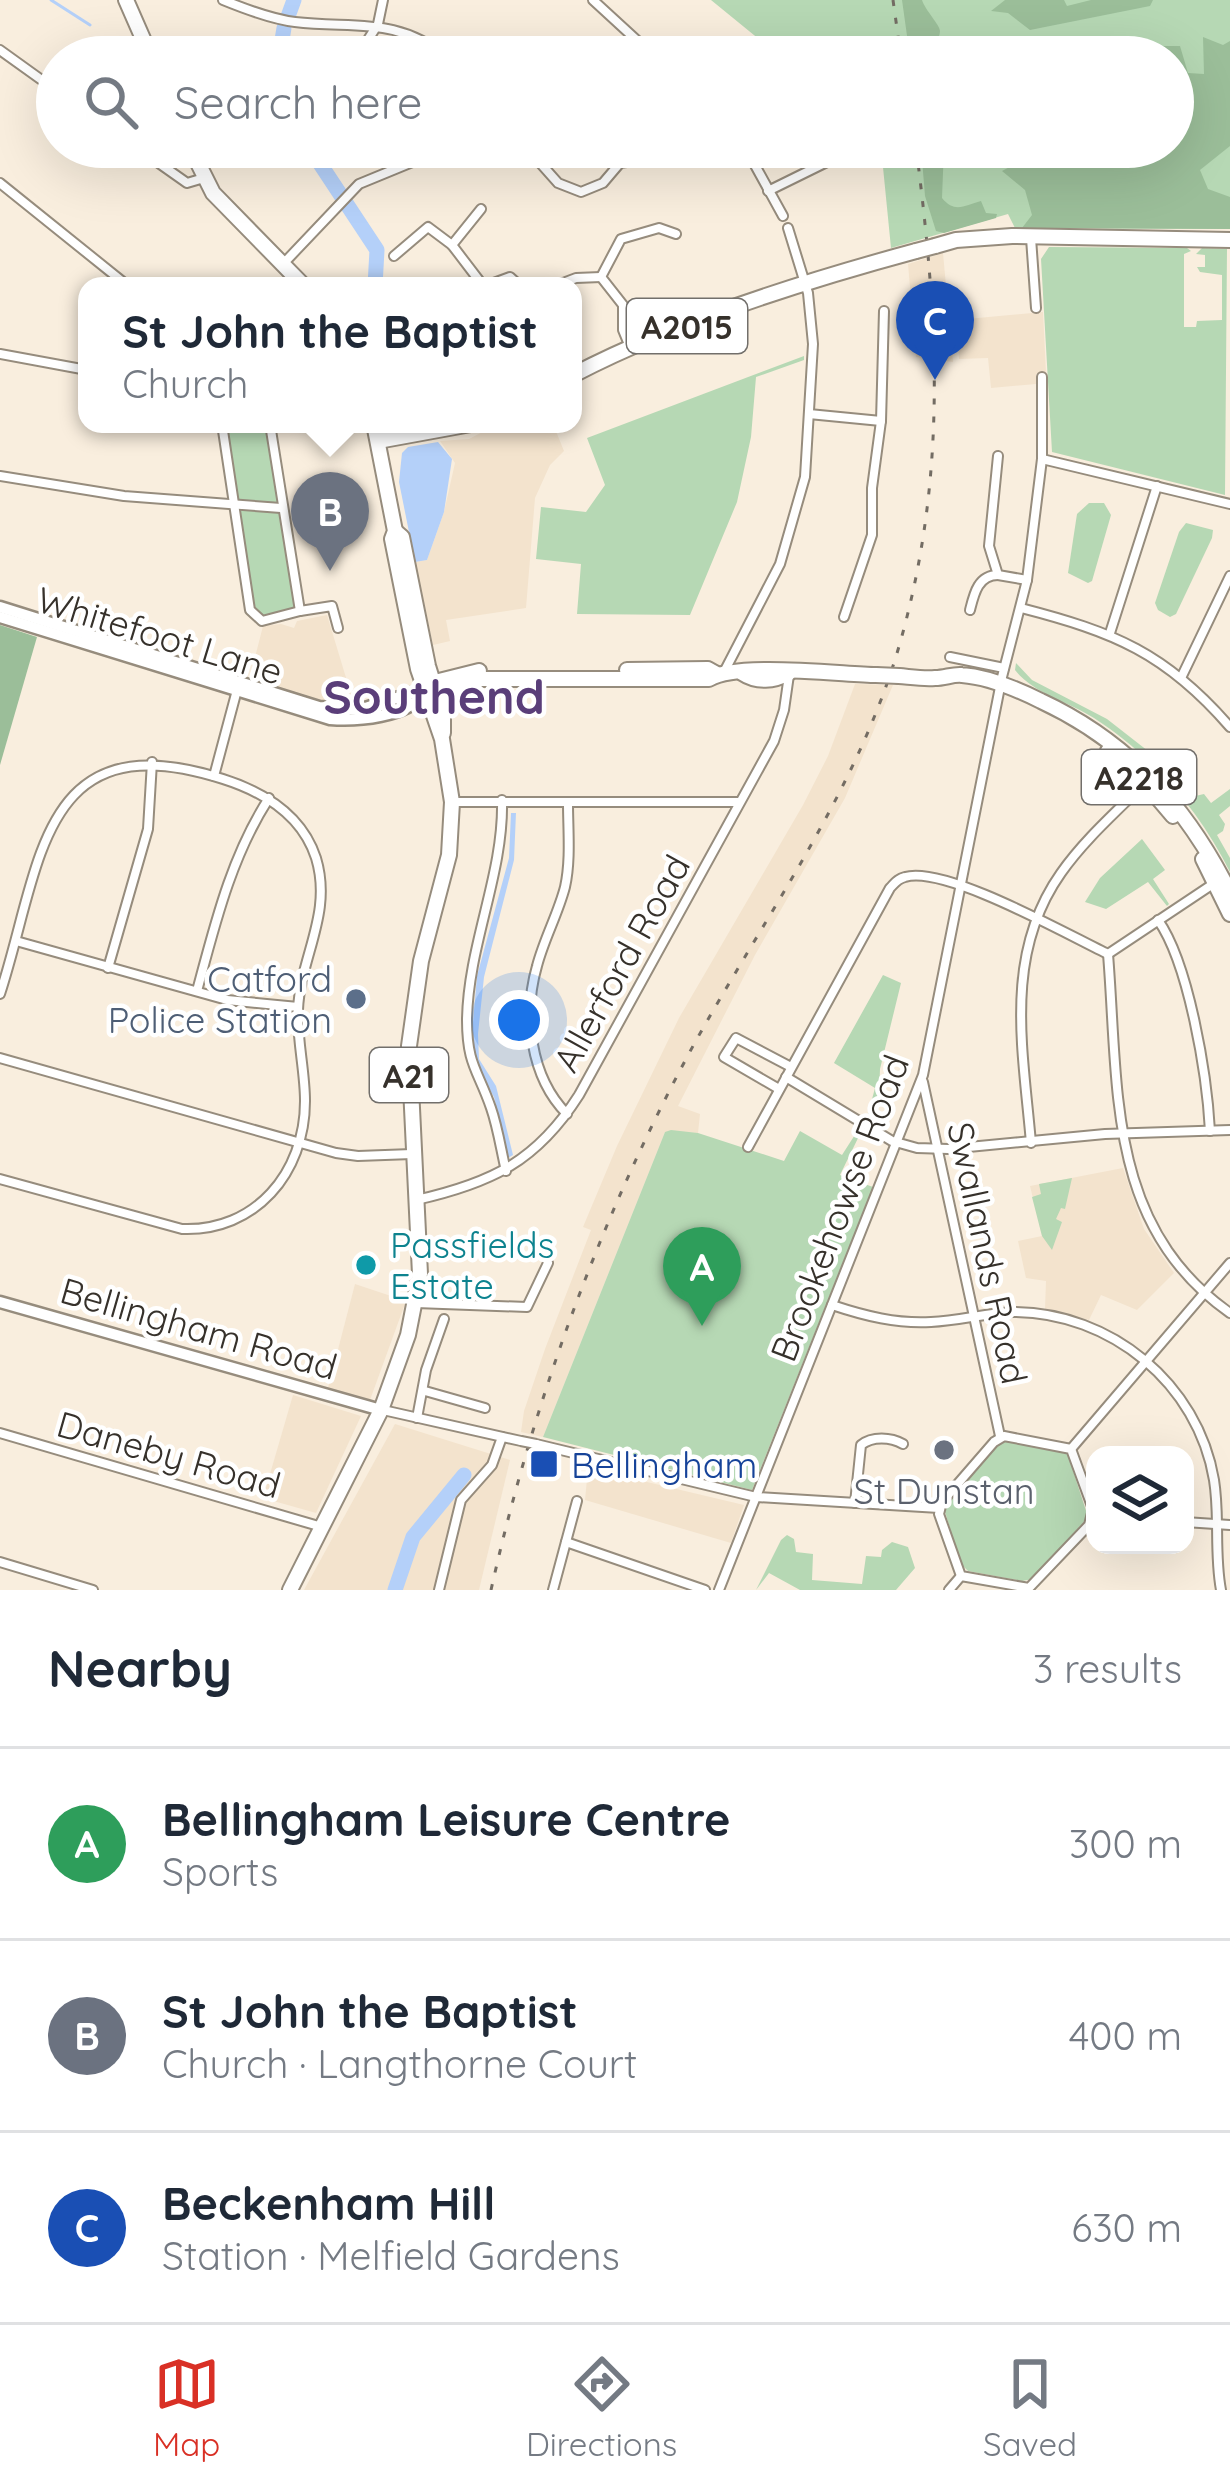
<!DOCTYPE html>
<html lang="en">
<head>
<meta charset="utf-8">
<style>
  body { margin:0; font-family:Quicksand,sans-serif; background:#f2f2f3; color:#1f2937 }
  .controls { position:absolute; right:36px; bottom:36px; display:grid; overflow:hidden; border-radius:24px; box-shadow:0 12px 48px #0002 }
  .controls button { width:108px; height:108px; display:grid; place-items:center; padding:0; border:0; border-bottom:3px solid #e0e1e3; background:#fff; color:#1f2937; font:60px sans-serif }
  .you { position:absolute; left:519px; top:1020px; width:42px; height:42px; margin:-30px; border:9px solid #fff; border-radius:50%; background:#1a73e8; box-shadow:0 0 0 18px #1a73e833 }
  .badge { display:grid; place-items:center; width:78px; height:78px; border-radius:50%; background:#d93025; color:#fff; font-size:39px; font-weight:700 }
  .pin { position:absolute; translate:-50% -99px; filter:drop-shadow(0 3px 6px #0008) }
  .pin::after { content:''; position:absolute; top:63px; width:42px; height:36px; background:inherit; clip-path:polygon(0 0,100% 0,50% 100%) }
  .popup { position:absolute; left:78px; top:277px; width:504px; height:156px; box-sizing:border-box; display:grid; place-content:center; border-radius:24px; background:#fff; filter:drop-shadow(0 3px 9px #0005); font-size:39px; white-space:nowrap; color:#747a83 }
  .popup b { font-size:45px; color:#1f2937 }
  .popup::after { content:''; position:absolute; left:50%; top:100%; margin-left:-24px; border:24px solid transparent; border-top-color:#fff }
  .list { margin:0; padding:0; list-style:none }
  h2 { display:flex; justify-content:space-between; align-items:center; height:156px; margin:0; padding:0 48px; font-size:51px }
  h2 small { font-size:39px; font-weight:400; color:#747a83 }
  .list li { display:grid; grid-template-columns:78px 1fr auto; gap:36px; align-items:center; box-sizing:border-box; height:192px; padding:0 48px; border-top:3px solid #e0e1e3 }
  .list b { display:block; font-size:45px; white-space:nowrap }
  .list p { margin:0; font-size:39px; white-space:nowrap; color:#747a83 }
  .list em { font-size:39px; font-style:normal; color:#747a83 }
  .icon { flex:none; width:66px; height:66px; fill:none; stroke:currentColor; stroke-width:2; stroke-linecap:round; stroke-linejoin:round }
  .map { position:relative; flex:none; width:1230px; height:1590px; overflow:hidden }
  .search { position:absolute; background:#fff; box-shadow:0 12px 48px #0002; left:36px; right:36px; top:36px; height:132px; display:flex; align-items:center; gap:30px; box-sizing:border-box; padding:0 42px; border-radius:66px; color:#747a83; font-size:45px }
  .sheet { height:732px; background:#fff }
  nav { display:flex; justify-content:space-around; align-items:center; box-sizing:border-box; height:168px; border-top:3px solid #e0e1e3; background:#fff; font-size:33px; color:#747a83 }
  nav a { display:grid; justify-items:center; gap:6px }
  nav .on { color:#d93025 }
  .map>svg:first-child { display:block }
  .built { fill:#f3e3cd }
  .green { fill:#b6d8b4 }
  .forest { fill:#9bbe99 }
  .water { fill:#b4d0f9 }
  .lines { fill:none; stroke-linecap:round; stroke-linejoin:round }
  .stream { stroke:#b4d0f9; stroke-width:3 }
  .river { stroke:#b4d0f9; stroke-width:15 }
  .minor-casing { stroke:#968c7d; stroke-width:12 }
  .tertiary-casing { stroke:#968c7d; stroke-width:15 }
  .primary-casing { stroke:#968c7d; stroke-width:18 }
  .minor { stroke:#fff; stroke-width:8 }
  .tertiary { stroke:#fff; stroke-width:10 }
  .primary { stroke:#fff; stroke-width:14 }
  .rail { stroke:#736c63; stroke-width:3; stroke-dasharray:6 12; stroke-linecap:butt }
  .minor-bridge-casing { stroke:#968c7d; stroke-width:12; stroke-linecap:butt }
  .primary-bridge-casing { stroke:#968c7d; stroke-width:18; stroke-linecap:butt }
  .minor-bridge { stroke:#fff; stroke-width:8 }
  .primary-bridge { stroke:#fff; stroke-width:14 }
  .service-dot { fill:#5c6f8a; stroke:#fff; stroke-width:4.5 }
  .culture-dot { fill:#0f9aa8; stroke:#fff; stroke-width:4.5 }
  .worship-dot { fill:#6b7280; stroke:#fff; stroke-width:4.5 }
  .transit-dot { fill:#1a4fb4; stroke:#fff; stroke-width:4.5 }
  .labels { text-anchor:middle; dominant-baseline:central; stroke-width:9; stroke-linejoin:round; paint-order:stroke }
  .shield { fill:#fff; stroke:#726f6b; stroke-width:3 }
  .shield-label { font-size:33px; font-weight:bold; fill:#36312b }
  .street-label { font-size:36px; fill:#36312b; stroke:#fff }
  .service-label { font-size:36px; fill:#4e5e75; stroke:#fff; text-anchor:end }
  .culture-label { font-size:36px; fill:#0d838f; stroke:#fff; text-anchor:start }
  .transit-label { font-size:36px; fill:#164399; stroke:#fff; text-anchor:start }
  .worship-label { font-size:36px; fill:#5b616d; stroke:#fff }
  .district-label { font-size:48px; font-weight:bold; fill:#5a3e79; stroke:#fff }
</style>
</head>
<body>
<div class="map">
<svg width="1230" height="1590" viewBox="0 0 1230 1590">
  <rect width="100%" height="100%" fill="#f9eede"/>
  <g class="built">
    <path d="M943,253L953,362L916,357L908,264Z"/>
    <path d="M1043,312L1046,373L1036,374V384L991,388L988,358L959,359L956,320Z"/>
    <path d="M498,424H553L564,451L550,465L535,498L526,608L446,620L450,641L433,645L415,562L427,560L444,512L455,463L440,441L469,439Z"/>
    <path d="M327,615L354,704L323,702L250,677L263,626L281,624L294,628L297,621Z"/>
    <path d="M855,684L893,685L845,798L755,955L678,1106L700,1114L698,1133L665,1132L543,1437L521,1432L524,1411L545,1349L591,1230L583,1227L617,1146L679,1018L803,805L828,756Z"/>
    <path d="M1123,1168L1144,1229L1174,1273L1137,1310L1101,1295L1089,1320L1045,1309L1046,1281L1026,1278L1018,1241L1042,1236L1030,1186Z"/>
    <path d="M355,1284L406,1301L370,1400L328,1388Z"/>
    <path d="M293,1395L361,1416L316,1513L263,1498Z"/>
    <path d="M395,1424L510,1460L479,1590H304Z"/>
    <path d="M588,1468L744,1505L731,1543L585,1500Z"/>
  </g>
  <g class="green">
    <path d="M711,0H1230V229L1015,228L1008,214L891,248L881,147H1173V57H781Z"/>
    <path d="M1049,247L1187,248L1191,251L1184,254V327H1196L1197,321L1222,320V275L1200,272L1197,267H1205V255L1196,254L1202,248L1227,249L1225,495L1052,452L1041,259Z"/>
    <path d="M804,356V360L756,377L751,437L737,502L690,615L577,614L581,564L536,559L541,507L586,512L605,485L587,438Z"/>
    <path d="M225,424H266L295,610L263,617L254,611Z"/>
    <path d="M1089,503H1104L1111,515L1092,581L1088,583L1068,573L1077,514Z"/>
    <path d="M1186,523L1213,530L1212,538L1176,614L1170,617L1158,610L1155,603L1179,532Z"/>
    <path d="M1016,663L1032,680L1107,719L1148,751L1191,797L1204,794L1211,803L1230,789V806L1219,815L1225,824L1223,831L1217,835L1230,858V872C1199,810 1153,756 1094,718C1069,702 1034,694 1015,670Z"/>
    <path d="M1142,839L1165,870L1153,879L1169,904L1167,906L1148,882L1106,909L1085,902L1100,878Z"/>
    <path d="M883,975L901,983L880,1069L879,1095L867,1118L875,1088L834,1063Z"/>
    <path d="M671,1130L698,1133L784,1161L800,1131L842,1155L858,1130L861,1132L840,1175L873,1187L752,1490L543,1437L665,1132Z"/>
    <path d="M1072,1178L1065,1209L1061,1208L1056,1219L1062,1222L1052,1250L1042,1236L1032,1197L1041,1194L1039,1184Z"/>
    <path d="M1007,1441L1067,1452L1088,1517L1033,1579L1022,1581L968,1571L961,1564L945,1512L949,1501L995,1447Z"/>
    <path d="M787,1535L794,1539L796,1552L813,1554L812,1580L862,1584L866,1556L881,1557L882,1550L892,1542L908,1547L915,1568L896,1590H800L769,1573L756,1590L781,1540Z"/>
  </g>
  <g class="forest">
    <path d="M902,0H922C925,10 940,25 940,31C940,38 933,49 931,57H910Z"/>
    <path d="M1005,0H1064L1067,6L1091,0H1153L1150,6L1030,30L1008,13L991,11Z"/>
    <path d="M1203,37L1223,45L1230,41V146L1200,170L1208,189L1230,197V229L1022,228L1032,215L1025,190L1002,171L1030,156L1037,147H1173V57H1153L1161,46H1180L1188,73L1204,74Z"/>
    <path d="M921,147H944L942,198C955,214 965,205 981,201L986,213L997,214L996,218L944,233L936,231L925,196Z"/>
    <path d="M0,625L37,637L0,765Z"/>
  </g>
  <g class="water">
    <path d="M438,442L452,459L444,512L427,560L415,562L399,482L402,453L408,447Z"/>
    <path d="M511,813H516L514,860L484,977L478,1034L479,1059L496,1086L513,1155L508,1158L494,1097L473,1060L472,1034L477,976L509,858Z"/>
  </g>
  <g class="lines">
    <path class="stream" d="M51,0L90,25"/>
    <g class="river">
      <path d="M286,22L294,0"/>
      <path d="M284,57L281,46L284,28"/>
      <path d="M309,147L377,250L375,286"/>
      <path d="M395,1590L413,1537L464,1475"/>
    </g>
    <g class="minor-casing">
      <g id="minor">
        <path d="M223,0C245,9 271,19 295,22C354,29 396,16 447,57"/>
        <path d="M593,0L655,57"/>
        <path d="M0,50L57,91"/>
        <path d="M357,57L378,24L383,0"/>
        <path d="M136,147L187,183L204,178"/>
        <path d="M526,147L558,183L581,192L603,183L620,163L646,159"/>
        <path d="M612,147L620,163"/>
        <path d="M745,147L783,216"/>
        <path d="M0,183L128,286"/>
        <path d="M768,191L833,159"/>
        <path d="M481,209L452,245L481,283L491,284L510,277L520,286"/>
        <path d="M1031,238L1036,308"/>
        <path d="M394,256L428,227L452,245"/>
        <path d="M283,264L359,184L449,147"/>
        <path d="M601,277L621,239L659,228L676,234"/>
        <path d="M601,277L623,305V330L630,347"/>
        <path d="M555,286L576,278L601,277"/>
        <path d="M0,354L87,370"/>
        <path d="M809,414L881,421"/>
        <path d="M222,424L250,610L262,621L300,611L270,424"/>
        <path d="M998,456L989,546L998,575L1027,580"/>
        <path d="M1042,459L1230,504"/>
        <path d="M0,476L124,496L281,508"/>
        <path d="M1021,608C1114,632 1166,653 1230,727"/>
        <path d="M970,610C974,594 978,575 998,575"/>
        <path d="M300,611L332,606L338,628"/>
        <path d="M844,617L872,535V488L881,421L884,311"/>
        <path d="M1110,633L1157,486"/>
        <path d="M950,657L1004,668"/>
        <path d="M724,672L780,564L805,477L813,344L808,293L788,228"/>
        <path d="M1181,678L1230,576"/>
        <path d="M214,776L237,690"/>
        <path d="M502,800C504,874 468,945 467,1020C467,1065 478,1070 491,1108C498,1128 501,1150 506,1171"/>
        <path d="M452,802H739"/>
        <path d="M1158,920C1189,964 1207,1075 1210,1131"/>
        <path d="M16,941L227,1000L298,1007"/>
        <path d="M1108,954C1119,1088 1106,1226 1230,1313"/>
        <path d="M108,968L148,829L152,762"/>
        <path d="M197,991C215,924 231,857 269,798"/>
        <path d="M0,994C42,865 39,720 223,779C264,792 302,815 316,858C333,914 300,957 298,1010C297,1040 305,1071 305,1101C305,1173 255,1232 182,1229L0,1179"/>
        <path d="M0,1058L336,1153L358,1156L412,1154"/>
        <path d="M786,1077L892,1141L917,1148L948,1149L1105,1134L1230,1130"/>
        <path d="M923,1082L1000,1436"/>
        <path d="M779,1089L724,1057L736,1038L791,1067"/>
        <path d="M567,1114C530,1077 523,1014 537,966C544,939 558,914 565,887C571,860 568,830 568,803"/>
        <path d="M1031,1143C1023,1049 1003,955 1061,873C1084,840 1116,812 1144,784"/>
        <path d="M748,1147L890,888C895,883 897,879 905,877C945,865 1068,935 1108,954L1216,882"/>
        <path d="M416,1200C492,1183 537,1161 579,1095L774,741L784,710L789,675"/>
        <path d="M416,1303L527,1307L548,1263"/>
        <path d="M832,1305C865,1316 897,1324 931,1322C959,1321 986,1313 1013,1312C1111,1312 1198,1384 1214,1480C1220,1517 1214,1553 1221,1590"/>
        <path d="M425,1391L485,1408"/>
        <path d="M383,1410L521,1441"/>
        <path d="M417,1418L426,1370L444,1319"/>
        <path d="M0,1433L322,1527"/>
        <path d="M1004,1436L1071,1449L1093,1509L1089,1525L1029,1588L961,1576L939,1514L942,1502L994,1442Z"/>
        <path d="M536,1444L756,1497L939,1508"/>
        <path d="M1071,1449L1230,1263"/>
        <path d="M855,1503L861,1445C872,1436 891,1437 903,1444"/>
        <path d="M1185,1522L1230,1525"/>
        <path d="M566,1542L705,1590"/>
        <path d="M0,1562L93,1590"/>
        <path d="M439,1590L461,1500L492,1465L502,1437"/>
        <path d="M553,1590L577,1501"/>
        <path d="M719,1590L923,1075L1002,677L1027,580L1042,459V377"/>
        <path d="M949,1590L961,1576"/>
      </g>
    </g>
    <g class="tertiary-casing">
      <g id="tertiary">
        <path d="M0,607L319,707L359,710L415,692L425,694"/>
        <path d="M0,617L330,719C359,721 405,717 425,694"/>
        <path d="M0,1302L381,1410"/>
      </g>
    </g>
    <g class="primary-casing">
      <g id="primary">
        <path d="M126,0L151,57"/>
        <path d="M190,147L213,193L304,286"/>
        <path d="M935,246L956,240L1012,236L1230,240"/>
        <path d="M573,375C674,322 805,281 916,251"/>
        <path d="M378,441L471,424"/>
        <path d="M395,531L402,537L428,666L443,715V733"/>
        <path d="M627,670L708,669L717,674"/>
        <path d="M742,673C757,683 774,681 789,673"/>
        <path d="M899,676C911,677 923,679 935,678C945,678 953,674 962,675C989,677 1017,689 1041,701C1129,742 1187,807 1230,893"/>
        <path d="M436,689L446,690L481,679H709C736,662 838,674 876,675"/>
        <path d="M430,692L439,681L479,671"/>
        <path d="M1108,751L1145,783L1173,816"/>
        <path d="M1203,859L1230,914"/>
        <path d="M290,1590L381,1410L408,1335L420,1274L409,1046L421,961L449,855L452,802L442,739L418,669L392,539L395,531L374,424"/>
      </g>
    </g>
    <use href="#minor" class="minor"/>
    <use href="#tertiary" class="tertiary"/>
    <use href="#primary" class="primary"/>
    <g class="rail">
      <path d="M893,0L901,57"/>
      <path d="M491,1590C533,1402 601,1215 693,1046C766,914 858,790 900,643C948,473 938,319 916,147"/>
    </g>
    <g class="minor-bridge-casing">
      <path id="minor-bridge" d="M521,1441L536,1444"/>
    </g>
    <g class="primary-bridge-casing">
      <g id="primary-bridge">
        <path d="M916,251L935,246"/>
        <path d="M876,675L899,676"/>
      </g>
    </g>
    <use href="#minor-bridge" class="minor-bridge"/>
    <use href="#primary-bridge" class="primary-bridge"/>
  </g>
  <circle class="service-dot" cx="356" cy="999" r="12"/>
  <circle class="culture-dot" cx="366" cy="1265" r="12"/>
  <circle class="worship-dot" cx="944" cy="1450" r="12"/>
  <rect class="transit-dot" x="529" y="1449" width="30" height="30" rx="6"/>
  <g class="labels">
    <g class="shield">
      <rect x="627" y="299" width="120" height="54" rx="9"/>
      <rect x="1082" y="750" width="114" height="54" rx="9"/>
      <rect x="370" y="1048" width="78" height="54" rx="9"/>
    </g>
    <g class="shield-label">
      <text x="687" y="326">A2015</text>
      <text x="1139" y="777">A2218</text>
      <text x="409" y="1075">A21</text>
    </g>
    <g class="street-label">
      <text transform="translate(160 635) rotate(17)">Whitefoot Lane</text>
      <text transform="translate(621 963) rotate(-61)">Allerford Road</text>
      <text transform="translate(839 1208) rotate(-69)">Brookehowse Road</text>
      <text transform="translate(988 1253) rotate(78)">Swallands Road</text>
      <text transform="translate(199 1328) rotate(16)">Bellingham Road</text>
      <text transform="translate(169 1454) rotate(16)">Daneby Road</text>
    </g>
    <g class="service-label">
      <text x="332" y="978">Catford<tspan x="332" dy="41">Police Station</tspan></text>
    </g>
    <g class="culture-label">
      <text x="390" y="1244">Passfields<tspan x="390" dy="41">Estate</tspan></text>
    </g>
    <g class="transit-label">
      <text x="571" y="1464">Bellingham</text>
    </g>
    <g class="worship-label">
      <text x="944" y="1490">St Dunstan</text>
    </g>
    <g class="district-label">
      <text x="434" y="696">Southend</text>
    </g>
  </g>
</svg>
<div class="controls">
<button><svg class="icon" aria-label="layers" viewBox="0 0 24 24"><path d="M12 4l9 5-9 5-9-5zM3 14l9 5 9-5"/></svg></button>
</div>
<div class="you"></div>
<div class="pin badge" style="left:702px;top:1326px;background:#2e9e5b">A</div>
<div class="pin badge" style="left:330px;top:571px;background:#6b7280">B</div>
<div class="popup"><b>St John the Baptist</b>Church</div>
<div class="pin badge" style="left:935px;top:380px;background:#1a4fb4">C</div>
<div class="search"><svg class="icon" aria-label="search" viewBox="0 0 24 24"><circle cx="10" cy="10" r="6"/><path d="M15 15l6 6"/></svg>Search here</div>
</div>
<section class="sheet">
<h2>Nearby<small>3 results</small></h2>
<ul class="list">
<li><span class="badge" style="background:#2e9e5b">A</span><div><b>Bellingham Leisure Centre</b><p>Sports</p></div><em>300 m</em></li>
<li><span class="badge" style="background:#6b7280">B</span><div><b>St John the Baptist</b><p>Church · Langthorne Court</p></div><em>400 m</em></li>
<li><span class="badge" style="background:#1a4fb4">C</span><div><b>Beckenham Hill</b><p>Station · Melfield Gardens</p></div><em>630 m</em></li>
</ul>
</section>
<nav>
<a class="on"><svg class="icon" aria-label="map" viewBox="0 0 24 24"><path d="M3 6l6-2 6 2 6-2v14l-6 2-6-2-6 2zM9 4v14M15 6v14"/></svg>Map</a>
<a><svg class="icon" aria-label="directions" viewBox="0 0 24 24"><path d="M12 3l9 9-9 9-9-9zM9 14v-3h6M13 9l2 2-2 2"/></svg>Directions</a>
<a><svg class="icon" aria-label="saved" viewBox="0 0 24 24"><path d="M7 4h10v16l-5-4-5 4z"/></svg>Saved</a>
</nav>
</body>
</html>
